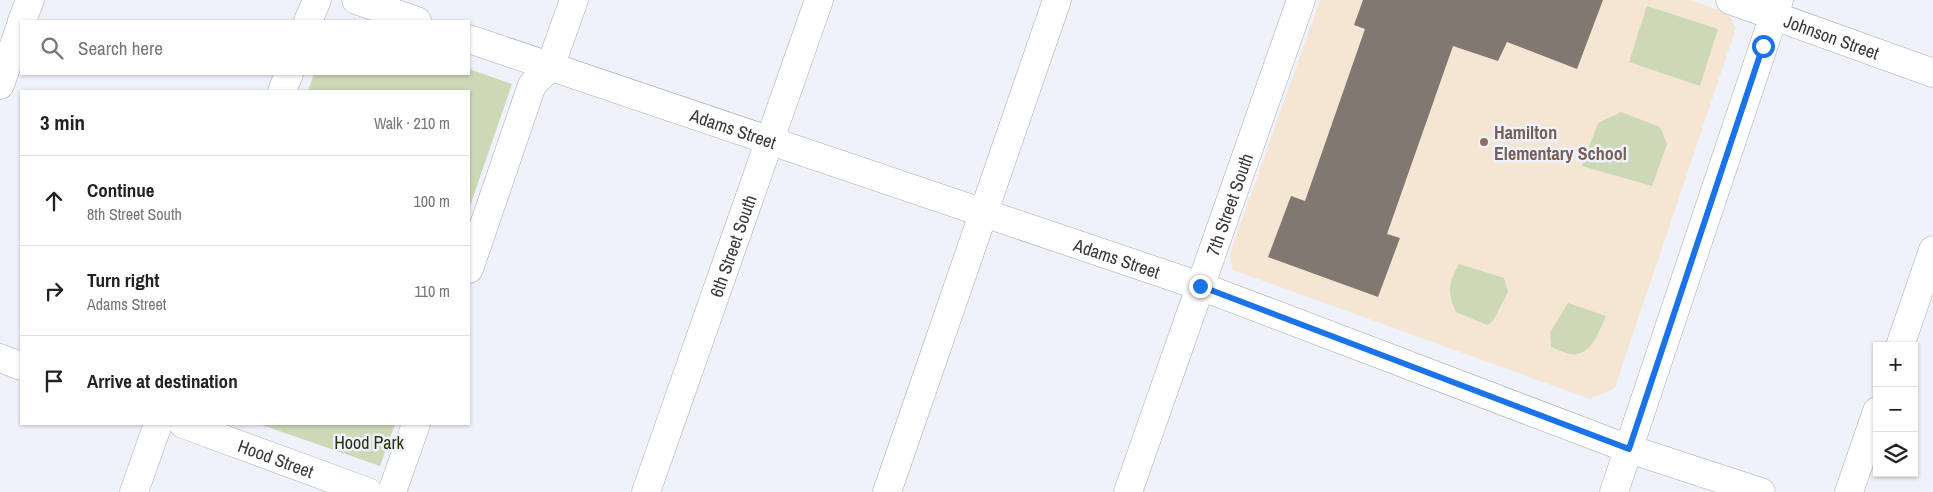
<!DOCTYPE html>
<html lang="en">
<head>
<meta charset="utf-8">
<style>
  body { margin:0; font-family:"Archivo Narrow",sans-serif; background:#f6f6f6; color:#222 }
  .controls { position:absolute; right:15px; bottom:15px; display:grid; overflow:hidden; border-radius:0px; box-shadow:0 1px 4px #0004 }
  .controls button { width:45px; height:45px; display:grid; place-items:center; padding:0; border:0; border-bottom:1px solid #e0e0e0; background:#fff; color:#222; font:25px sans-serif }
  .stop { position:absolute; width:15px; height:15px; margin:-11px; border:4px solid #1a73e8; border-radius:50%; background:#fff }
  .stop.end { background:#1a73e8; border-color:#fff; box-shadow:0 1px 5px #0008 }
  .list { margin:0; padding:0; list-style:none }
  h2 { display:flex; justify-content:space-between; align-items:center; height:65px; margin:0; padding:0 20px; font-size:21px }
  h2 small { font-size:16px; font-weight:400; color:#767676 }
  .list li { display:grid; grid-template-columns:32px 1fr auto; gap:15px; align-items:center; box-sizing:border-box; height:90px; padding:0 20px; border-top:1px solid #e0e0e0 }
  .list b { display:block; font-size:19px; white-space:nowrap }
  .list p { margin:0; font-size:16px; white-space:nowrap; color:#767676 }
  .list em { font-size:16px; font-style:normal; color:#767676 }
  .icon { flex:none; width:28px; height:28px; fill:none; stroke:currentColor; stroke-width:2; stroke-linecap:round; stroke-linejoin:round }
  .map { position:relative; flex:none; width:1933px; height:492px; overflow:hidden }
  .search { position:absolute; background:#fff; box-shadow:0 1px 4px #0004; left:20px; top:20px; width:450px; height:55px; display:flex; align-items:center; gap:12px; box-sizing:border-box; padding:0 18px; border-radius:0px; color:#767676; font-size:19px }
  .panel { position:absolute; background:#fff; box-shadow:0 1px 4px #0004; left:20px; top:90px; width:450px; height:335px; border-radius:0px }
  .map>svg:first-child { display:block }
  .education { fill:#f4e6d2 }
  .green { fill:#cdd8b6 }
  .building { fill:#807871 }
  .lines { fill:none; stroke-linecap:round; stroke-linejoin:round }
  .minor-casing { stroke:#a8a9b3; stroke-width:29 }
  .minor { stroke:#fff; stroke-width:28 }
  .route { stroke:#1a73e8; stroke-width:6 }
  .education-dot { fill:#8d6e63; stroke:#eff1fb; stroke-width:2 }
  .labels { text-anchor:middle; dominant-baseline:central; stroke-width:5; stroke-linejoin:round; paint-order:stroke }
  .street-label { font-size:18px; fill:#38393d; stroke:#eff1fb }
  .education-label { font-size:18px; font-weight:bold; fill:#785e54; stroke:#eff1fb; text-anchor:start }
  .park-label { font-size:18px; fill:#283208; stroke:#eff1fb }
</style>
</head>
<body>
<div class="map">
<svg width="1933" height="492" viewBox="0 0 1933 492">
  <rect width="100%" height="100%" fill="#eff1fb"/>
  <path class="education" d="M1320,0H1691L1729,14L1736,28L1615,388L1590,399L1233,270L1229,256Z"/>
  <g class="green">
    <path d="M1647,6L1718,29L1700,86L1629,62Z"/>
    <path d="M469,69L512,84L469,209V91H308L314,74H469Z"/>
    <path d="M1621,112L1660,127L1667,144L1652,186L1582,166L1598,123Z"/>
    <path d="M1459,264L1504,278L1508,292L1493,321L1487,325L1456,312C1447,291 1448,284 1459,264Z"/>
    <path d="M1568,303L1606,316C1599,331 1591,358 1570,354C1564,353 1557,349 1551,347L1550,333Z"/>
    <path d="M259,424H395L380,466Z"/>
  </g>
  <path class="building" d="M1363,0H1603L1577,69L1507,42L1498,61L1453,46L1387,234L1400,238L1378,297L1268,257L1291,196L1305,201L1365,29L1354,25Z"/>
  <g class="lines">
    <g class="minor-casing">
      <g id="minor">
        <path d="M356,0L417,21"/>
        <path id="s1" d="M1730,0L1933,73"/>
        <path d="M22,21L30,0"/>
        <path d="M308,21L317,0"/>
        <path id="s2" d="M469,39L1200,286L1629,449L1761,492"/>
        <path d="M0,85L21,25"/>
        <path d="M282,91L289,74"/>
        <path d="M469,269L532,85L550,67L574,0"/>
        <path d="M1900,346L1933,250"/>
        <path d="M0,358L21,366"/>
        <path id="s3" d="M183,424L368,492"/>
        <path d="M134,492L158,424"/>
        <path d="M392,492L416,424"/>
        <path id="s4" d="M646,492L819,0"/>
        <path d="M887,492L1057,0"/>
        <path id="s5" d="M1128,492L1301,0"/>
        <path d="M1614,492L1779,0"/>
        <path d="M1849,492L1877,411"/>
      </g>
    </g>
    <use href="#minor" class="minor"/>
  </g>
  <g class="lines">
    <path class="route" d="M1200,286L1629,449L1763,46"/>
  </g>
  <circle class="education-dot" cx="1484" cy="142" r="5"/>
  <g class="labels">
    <g class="street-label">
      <text stroke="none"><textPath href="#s1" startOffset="108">Johnson Street</textPath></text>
      <text stroke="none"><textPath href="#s2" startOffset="279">Adams Street</textPath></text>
      <text stroke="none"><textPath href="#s5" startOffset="305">7th Street South</textPath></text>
      <text stroke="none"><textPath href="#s4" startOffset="261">6th Street South</textPath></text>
      <text stroke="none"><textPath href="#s2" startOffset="684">Adams Street</textPath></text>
      <text stroke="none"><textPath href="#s3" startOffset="99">Hood Street</textPath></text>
    </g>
    <g class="education-label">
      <text x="1494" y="132">Hamilton<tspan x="1494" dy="21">Elementary School</tspan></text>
    </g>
    <g class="park-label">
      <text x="369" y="442">Hood Park</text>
    </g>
  </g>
</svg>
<div class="controls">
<button>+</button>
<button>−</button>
<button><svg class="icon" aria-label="layers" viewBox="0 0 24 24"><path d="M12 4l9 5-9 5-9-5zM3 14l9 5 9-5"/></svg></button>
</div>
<div class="stop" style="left:1763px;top:46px"></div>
<div class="stop end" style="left:1200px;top:286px"></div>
<div class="search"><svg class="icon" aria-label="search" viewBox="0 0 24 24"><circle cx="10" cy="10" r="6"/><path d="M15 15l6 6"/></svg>Search here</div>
<section class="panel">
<h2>3 min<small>Walk · 210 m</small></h2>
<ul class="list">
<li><svg class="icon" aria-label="ahead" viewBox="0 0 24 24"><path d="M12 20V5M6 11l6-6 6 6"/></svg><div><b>Continue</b><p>8th Street South</p></div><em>100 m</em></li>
<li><svg class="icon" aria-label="right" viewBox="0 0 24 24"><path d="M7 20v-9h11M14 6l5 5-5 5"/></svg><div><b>Turn right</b><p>Adams Street</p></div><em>110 m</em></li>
<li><svg class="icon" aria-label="arrive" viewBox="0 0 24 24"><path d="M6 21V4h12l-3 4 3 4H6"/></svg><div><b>Arrive at destination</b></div></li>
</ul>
</section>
</div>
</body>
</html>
